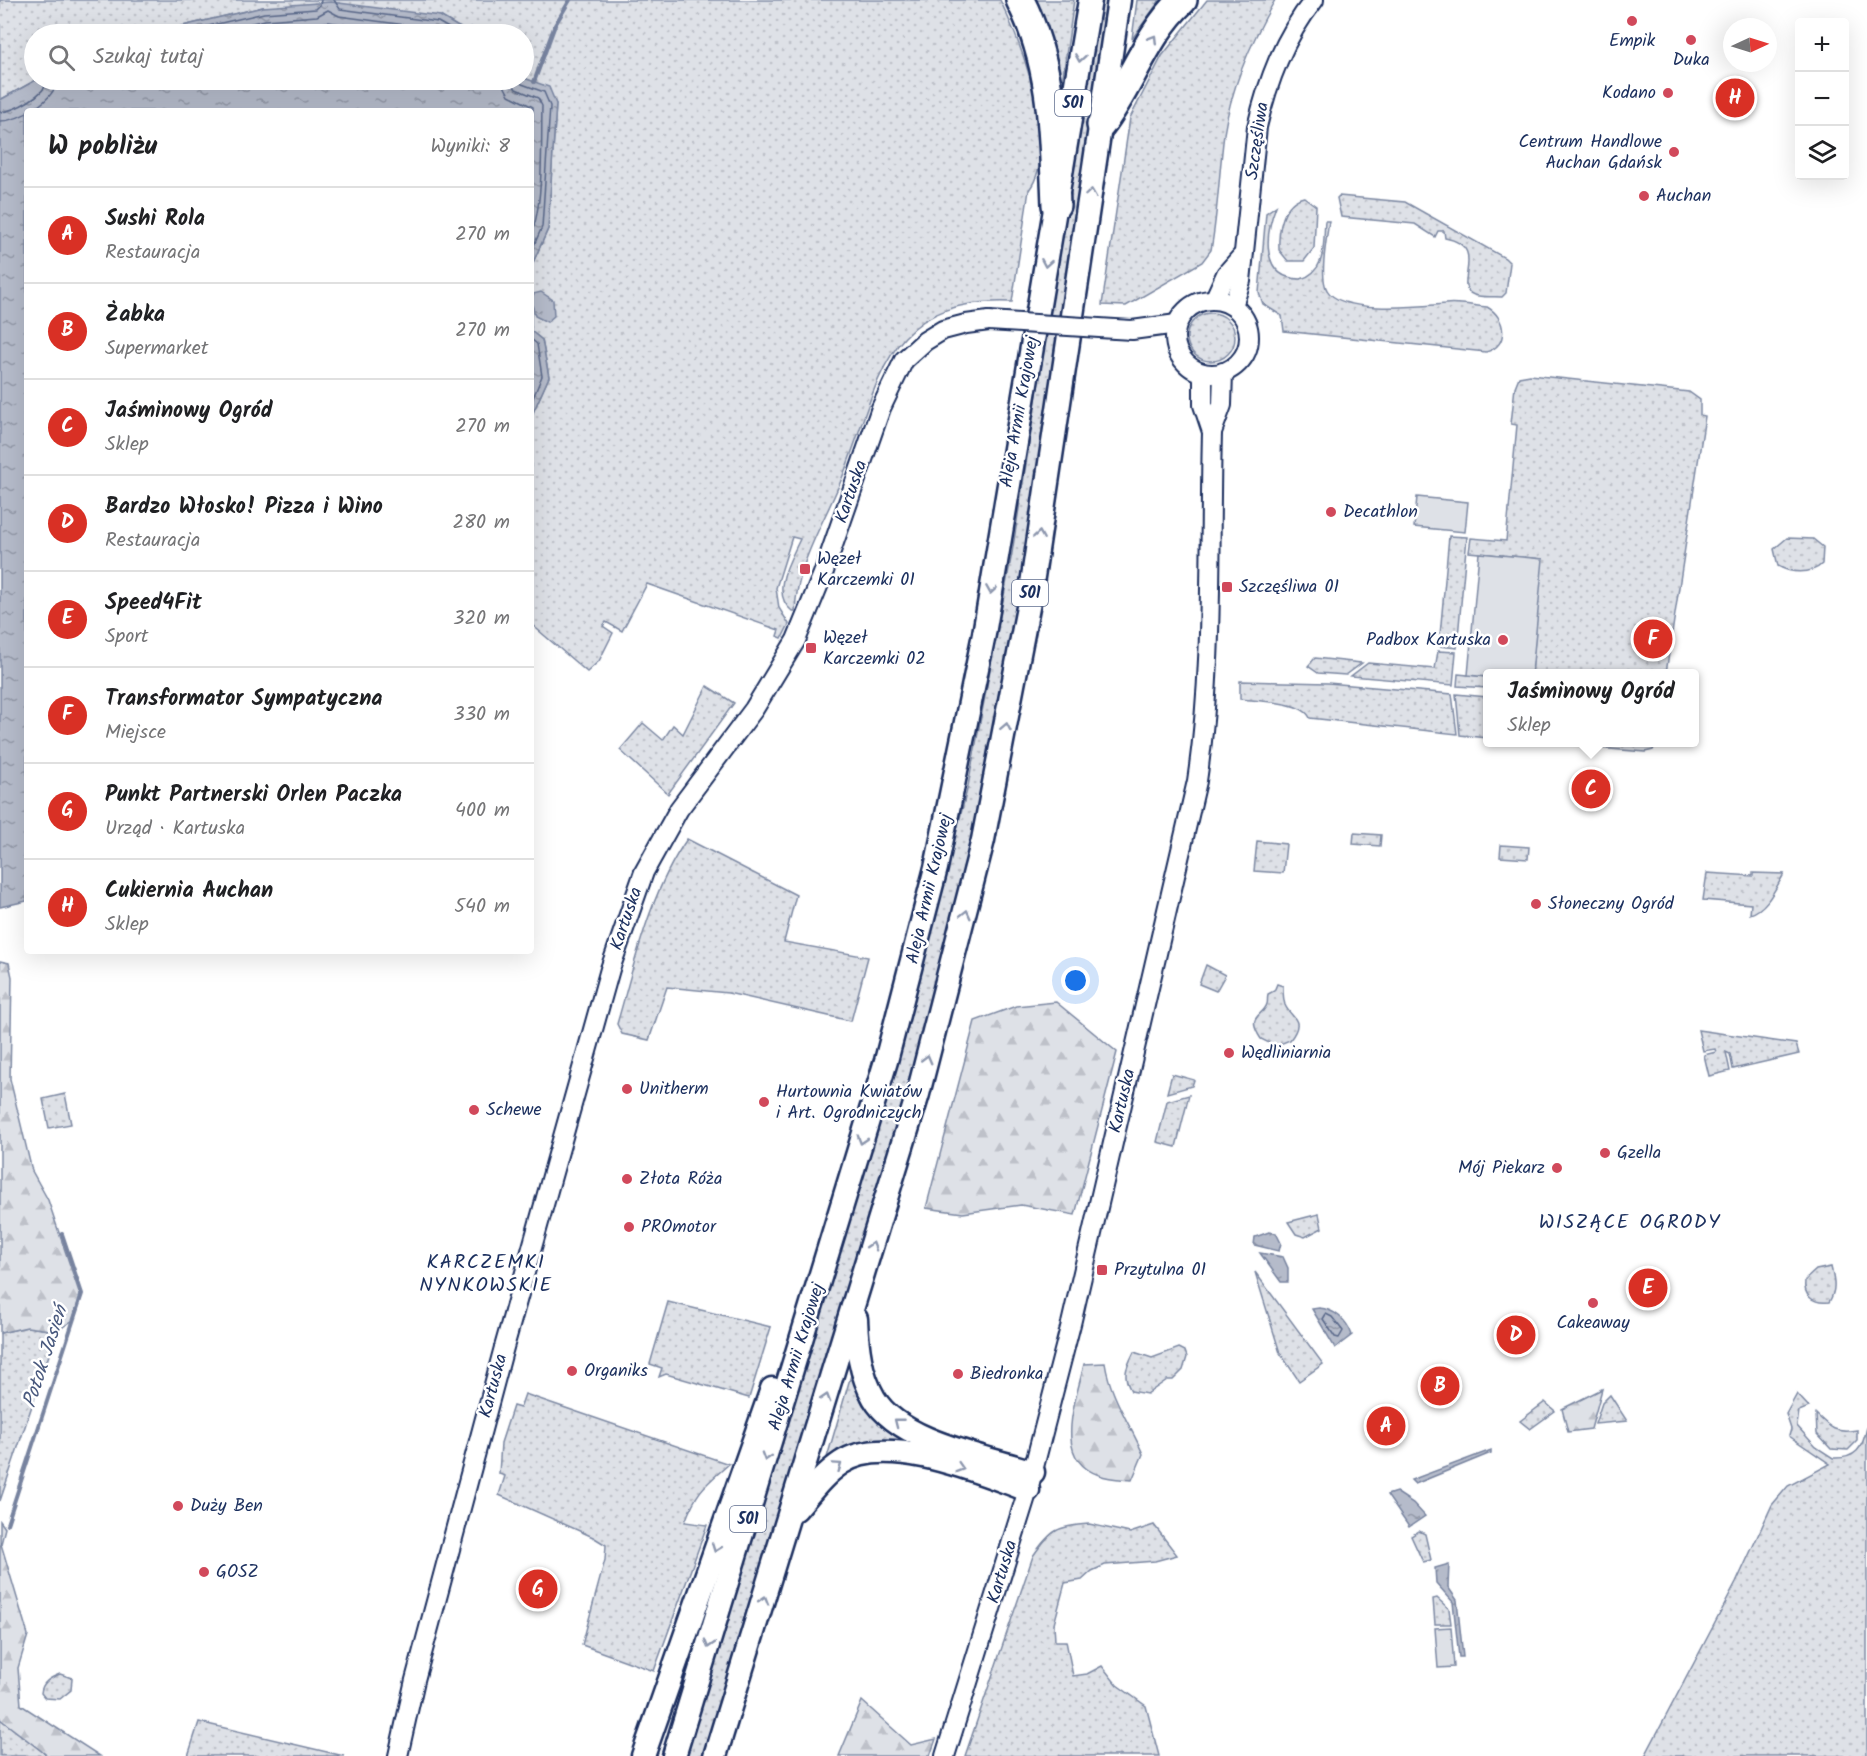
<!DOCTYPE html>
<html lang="pl">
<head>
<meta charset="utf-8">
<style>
  body { margin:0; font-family:Kalam,sans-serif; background:#f2f2f2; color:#202124 }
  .controls { position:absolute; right:18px; top:18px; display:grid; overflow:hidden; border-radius:6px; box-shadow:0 6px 24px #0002 }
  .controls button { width:54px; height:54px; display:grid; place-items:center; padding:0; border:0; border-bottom:2px solid #e0e0e0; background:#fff; color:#202124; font:30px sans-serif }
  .compass { position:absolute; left:1723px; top:18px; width:54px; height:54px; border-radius:50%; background:#fff; box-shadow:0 6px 24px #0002; rotate:86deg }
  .you { position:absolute; left:1076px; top:981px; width:21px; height:21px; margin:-15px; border:4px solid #fff; border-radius:50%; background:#1a73e8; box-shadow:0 0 0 9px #1a73e833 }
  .badge { display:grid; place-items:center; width:39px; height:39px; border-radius:50%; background:#d93025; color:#fff; font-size:20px; font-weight:700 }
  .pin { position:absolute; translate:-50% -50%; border:3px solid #fff; box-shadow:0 2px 6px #0006 }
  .popup { position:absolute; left:1483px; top:669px; width:216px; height:78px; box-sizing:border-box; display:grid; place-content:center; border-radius:6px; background:#fff; filter:drop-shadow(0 2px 4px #0005); font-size:20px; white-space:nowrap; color:#757577 }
  .popup b { font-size:22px; color:#202124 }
  .popup::after { content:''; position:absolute; left:50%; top:100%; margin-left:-12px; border:12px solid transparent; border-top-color:#fff }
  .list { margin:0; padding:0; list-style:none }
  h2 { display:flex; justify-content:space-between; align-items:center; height:78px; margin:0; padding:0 24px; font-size:26px }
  h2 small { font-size:20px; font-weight:400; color:#757577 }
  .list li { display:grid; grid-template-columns:39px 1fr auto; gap:18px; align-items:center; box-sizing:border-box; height:96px; padding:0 24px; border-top:2px solid #e0e0e0 }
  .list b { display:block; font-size:22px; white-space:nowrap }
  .list p { margin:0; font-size:20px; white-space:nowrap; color:#757577 }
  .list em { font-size:20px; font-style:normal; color:#757577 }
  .icon { flex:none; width:33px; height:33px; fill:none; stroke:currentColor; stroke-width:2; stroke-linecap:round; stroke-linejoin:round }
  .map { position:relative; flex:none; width:1867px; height:1756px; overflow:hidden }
  .search { position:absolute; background:#fff; box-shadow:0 6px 24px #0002; left:24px; top:24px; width:510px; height:66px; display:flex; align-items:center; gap:15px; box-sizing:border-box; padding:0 21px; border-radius:33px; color:#757577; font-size:22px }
  .panel { position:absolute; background:#fff; box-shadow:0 6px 24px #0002; left:24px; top:108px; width:510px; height:846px; border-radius:6px }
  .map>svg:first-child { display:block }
  .green { fill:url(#green-dots); stroke:#7c88a2; stroke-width:1.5 }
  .forest { fill:url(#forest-firs); stroke:#7c88a2; stroke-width:1.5 }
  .pitch { fill:#dee1e7; stroke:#7c88a2; stroke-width:1.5 }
  .water { fill:url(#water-ripples); stroke:#77839f; stroke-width:1.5 }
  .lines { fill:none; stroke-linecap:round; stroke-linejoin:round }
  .shore { stroke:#596789; stroke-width:1.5 }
  .stream { stroke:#77839f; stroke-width:4 }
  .tertiary-casing { stroke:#1b2f5e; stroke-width:22 }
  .primary-casing { stroke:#1b2f5e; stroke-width:27 }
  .motorway-casing { stroke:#1b2f5e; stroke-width:32 }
  .tertiary { stroke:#fff; stroke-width:18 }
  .primary { stroke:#fff; stroke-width:22 }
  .motorway { stroke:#fff; stroke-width:27 }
  .tertiary-bridge-casing { stroke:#1b2f5e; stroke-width:22; stroke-linecap:butt }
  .tertiary-bridge { stroke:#fff; stroke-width:18 }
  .oneway { stroke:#8d97ae }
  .poi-dot { fill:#d1495b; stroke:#fff; stroke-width:2 }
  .labels { text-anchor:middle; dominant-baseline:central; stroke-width:5; stroke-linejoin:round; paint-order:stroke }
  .shield { fill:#fff; stroke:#5f6d8e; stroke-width:1.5 }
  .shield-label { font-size:16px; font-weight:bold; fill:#1b2f5e }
  .poi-label { font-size:18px; fill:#1b2f5e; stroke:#fff; text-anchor:start }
  .street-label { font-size:18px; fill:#1b2f5e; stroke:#fff }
  .neighbourhood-label { font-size:20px; letter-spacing:1.5px; fill:#1b2f5e; stroke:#fff }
  .water-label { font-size:20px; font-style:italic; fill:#49597e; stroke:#fff }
</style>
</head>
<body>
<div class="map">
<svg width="1867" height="1756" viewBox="0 0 1867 1756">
  <defs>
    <pattern id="green-dots" width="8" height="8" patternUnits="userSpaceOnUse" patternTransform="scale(1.5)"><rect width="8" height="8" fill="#dee1e7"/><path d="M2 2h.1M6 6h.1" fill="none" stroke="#bec1c9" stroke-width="1.8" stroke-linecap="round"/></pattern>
    <pattern id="forest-firs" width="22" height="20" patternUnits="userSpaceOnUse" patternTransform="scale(1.5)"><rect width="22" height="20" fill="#dee1e7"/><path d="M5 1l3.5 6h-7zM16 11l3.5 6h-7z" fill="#bec1c9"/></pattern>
    <pattern id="water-ripples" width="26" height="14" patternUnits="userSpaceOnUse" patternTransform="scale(1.5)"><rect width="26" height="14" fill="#b5bbca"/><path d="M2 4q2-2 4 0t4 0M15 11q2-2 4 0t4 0" fill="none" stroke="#9298a7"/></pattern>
  </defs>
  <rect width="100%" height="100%" fill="#fff"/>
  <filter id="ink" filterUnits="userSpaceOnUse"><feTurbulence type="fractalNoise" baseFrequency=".0167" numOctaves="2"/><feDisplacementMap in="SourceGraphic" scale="12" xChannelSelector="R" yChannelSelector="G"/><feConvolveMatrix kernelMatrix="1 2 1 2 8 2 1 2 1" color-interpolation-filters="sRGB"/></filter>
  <g filter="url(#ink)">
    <g class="green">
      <path d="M0,0H1000C1021,43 1061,147 1029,190L1012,302C880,296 879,390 840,483C822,526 797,564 795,611H792C769,593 791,559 800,539L792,537L776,588L779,608L789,624L782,638L777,636L779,630L647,584L622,631L606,622L603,626L613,633L599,661L587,672L531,624V417L549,377L542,340L531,331V267L548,229L556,104L534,82L524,78V34H470L440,16L263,7L149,34H34L36,80L0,100Z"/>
      <path d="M1031,0H1074L1062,83L1049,33Z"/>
      <path d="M1099,0H1110L1028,554L985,786L907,1101L707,1756H685L923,963L968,786L1012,553Z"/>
      <path d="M1137,0H1160L1132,39Z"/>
      <path d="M1207,0H1275C1252,40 1231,88 1224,134C1219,173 1218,211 1211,250L1202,262L1126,306L1102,305L1130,118L1162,56Z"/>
      <path d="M1339,196L1405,202L1505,258L1510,263L1506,293L1502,297C1494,296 1482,298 1474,295C1450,287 1491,247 1445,238L1444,231H1438L1435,237L1415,224L1341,217L1337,198Z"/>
      <path d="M1304,197L1316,206L1314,248L1304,261H1288L1279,250C1278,231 1282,202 1304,197Z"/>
      <path d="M1276,206C1265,234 1260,279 1301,279C1327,271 1323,244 1325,221H1329C1327,236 1319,277 1327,290C1341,315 1421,306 1445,304C1458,302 1474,306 1487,307C1506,317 1510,346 1486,352L1284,331L1282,316L1263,304L1259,293L1266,213Z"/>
      <circle cx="1211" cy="337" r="24"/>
      <path d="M1530,375L1689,392L1700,400V415L1705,416L1666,673H1532L1542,559L1469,552L1471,538L1506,541L1517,425L1511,424L1515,387L1519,377Z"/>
      <path d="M1449,536L1467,537L1457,648L1439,646Z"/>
      <path d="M1787,538L1813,539L1823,547L1822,564C1811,575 1790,573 1778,566L1774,549Z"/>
      <path d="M1438,651L1456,652L1453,685L1351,676L1368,663L1435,669Z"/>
      <path d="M1315,658L1362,663L1346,675L1318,673L1308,666Z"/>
      <path d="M1458,674L1487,677V688L1457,686Z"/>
      <path d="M1240,681L1328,683L1452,694L1457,734L1310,718C1303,701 1257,701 1240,699Z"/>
      <path d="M707,686L734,703L668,794L620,750L643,723L663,740L673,725L683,734Z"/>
      <path d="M1456,694L1487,697V738L1460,735Z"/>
      <path d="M1593,743H1656L1653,750L1645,752L1598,748Z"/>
      <path d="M1354,833L1381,835L1380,846L1353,844Z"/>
      <path d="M687,839L796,895L784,942L868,957L851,1021L728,993L667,987L649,1040L622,1034L617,1024C635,962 650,892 687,839Z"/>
      <path d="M1257,841L1286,844L1283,873L1254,871Z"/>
      <path d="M1501,845L1529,847L1528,859L1500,857Z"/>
      <path d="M1707,873L1753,876V873L1784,874C1775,889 1767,909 1750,914L1751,904L1703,900Z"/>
      <path d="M1206,965L1225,975L1216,991L1199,984Z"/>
      <path d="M1277,984L1283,986C1283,992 1283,998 1285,1005C1291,1019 1306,1018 1290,1040L1275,1046L1261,1039C1245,1015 1263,1017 1267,1004C1268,1001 1267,998 1268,994L1274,991Z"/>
      <path d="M1698,1030L1796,1044L1799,1054L1733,1069L1730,1054L1726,1052L1730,1071L1709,1076L1704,1055L1716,1052L1715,1049L1703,1051Z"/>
      <path d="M1172,1074L1194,1080L1192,1086L1167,1093Z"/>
      <path d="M65,1094L71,1124L49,1128L43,1099Z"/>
      <path d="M1189,1095L1176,1147L1157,1142L1167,1101Z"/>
      <path d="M1319,1214L1322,1228L1305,1237L1296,1234L1288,1222Z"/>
      <path d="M1831,1267C1834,1280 1837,1289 1829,1302C1813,1304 1803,1296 1805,1280L1816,1270Z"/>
      <path d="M1255,1272L1323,1364L1299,1381L1280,1353Z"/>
      <path d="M668,1302L771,1327L749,1398L666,1374L659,1377L662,1368L650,1364Z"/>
      <path d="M27,1327L57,1331L0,1501V1333Z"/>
      <path d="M1179,1348L1185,1351L1187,1357L1183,1370L1173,1380H1167L1147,1394L1131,1391C1122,1375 1126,1368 1134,1352L1152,1358Z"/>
      <path d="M851,1375L863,1405L898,1437L1004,1468L896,1442L826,1461Z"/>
      <path d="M525,1394L729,1464C704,1486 697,1490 685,1522L707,1525L654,1671L582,1645L605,1560L606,1545L593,1537L499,1495L505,1476L499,1474L501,1443L513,1406L520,1408Z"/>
      <path d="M1797,1394L1809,1407L1799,1411L1797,1426L1816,1447L1833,1458C1856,1459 1863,1448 1867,1427V1756H1645L1736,1583L1772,1505L1788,1486L1830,1464L1789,1436L1791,1429L1786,1414Z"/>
      <path d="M1610,1395L1627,1421L1595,1424L1602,1403Z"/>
      <path d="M1545,1402L1555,1411L1530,1429L1520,1421Z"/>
      <path d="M1816,1414C1830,1428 1836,1434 1857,1430V1441L1848,1450L1831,1449L1817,1434Z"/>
      <path d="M1089,1524L1130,1533L1154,1525L1177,1555L1155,1561L1105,1565L1092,1571L1082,1580L1065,1583L1054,1624L1055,1641H1066L1073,1676L1087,1674L1102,1666L1117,1685L1146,1706L1159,1756H965L1033,1556C1051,1530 1057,1526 1089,1524Z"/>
      <path d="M1419,1531L1425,1534L1431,1560L1423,1562L1411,1536Z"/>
      <path d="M1437,1598L1449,1609L1451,1624H1435L1433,1599Z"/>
      <path d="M60,1674L72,1678L71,1690L60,1699L45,1698L41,1693C42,1682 50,1678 60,1674Z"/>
      <path d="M0,1719L48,1756H0Z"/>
      <path d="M199,1722L344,1756H188Z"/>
    </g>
    <g class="forest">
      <path d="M0,961L9,963L12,977L10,1079L32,1171L48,1200L80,1295L73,1320L57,1331L27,1327L0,1333Z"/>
      <path d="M1056,1002L1117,1052L1075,1215L1021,1205L963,1213L926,1208L975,1021L1016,1006Z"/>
      <path d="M1105,1363C1110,1396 1130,1424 1143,1454L1132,1480C1121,1479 1109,1479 1099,1475C1051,1459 1077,1399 1084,1364Z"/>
      <path d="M1602,1389L1591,1429L1568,1432L1562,1409Z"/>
      <path d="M0,1521L5,1528L1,1544L28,1635L18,1668L21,1705L100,1756H48L0,1719Z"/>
      <path d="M862,1701L911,1745L936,1739L930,1756H839Z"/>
    </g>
    <g class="pitch">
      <path d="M1417,497L1468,502L1465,532L1414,527Z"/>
      <path d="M1479,553L1543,559L1532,673L1488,674L1487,677L1468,675Z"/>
      <path d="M1451,1627L1454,1667L1438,1668L1435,1628Z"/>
    </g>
    <g class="water">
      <path d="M331,2L440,16L470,34H149L263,7Z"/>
      <path d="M524,78L549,87L556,104L548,229L531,267V111H27V901L0,907V100L36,80Z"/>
      <path d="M541,292L553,300L554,316L547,322L535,316L531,301L533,294Z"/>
      <path d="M531,331L542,340L549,377L531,417Z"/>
      <path d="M1269,1232L1276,1233L1281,1243L1279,1251L1254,1245L1255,1237Z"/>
      <path d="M1260,1253L1283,1257L1288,1268V1282H1281Z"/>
      <path d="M1319,1308C1334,1309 1347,1320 1352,1335L1335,1348L1312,1309Z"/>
      <path d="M1491,1450V1453L1415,1484L1411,1480Z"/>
      <path d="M1396,1492L1413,1503L1425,1516L1409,1527L1387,1495Z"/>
      <path d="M1449,1564L1448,1587L1457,1600L1463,1657H1459L1453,1602L1436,1583L1435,1568Z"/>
    </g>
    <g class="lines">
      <g class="shore">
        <path d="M334,0L340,9L438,22L459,34"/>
        <path d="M174,34L264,13L316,9L320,5L321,0"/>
        <path d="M206,34L265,20L317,16L328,10L339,16L435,29L444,34"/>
        <path d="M245,34L328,22L407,34"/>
        <path d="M501,80L509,95L533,107L531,159"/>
        <path d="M510,80L516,89L538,98L542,106C541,140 544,205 531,234"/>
        <path d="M518,80L522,84L544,92L550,106L542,227L531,252"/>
        <path d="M0,112C15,111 45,95 48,80"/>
        <path d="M0,121C20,121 55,100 57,80"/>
        <path d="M531,339L537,344L542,376L531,403"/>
        <path d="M1326,1314L1332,1317L1343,1331L1339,1338L1335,1337L1323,1319Z"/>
      </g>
      <g class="stream">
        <path d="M534,82L555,25L570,0"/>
        <path d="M7,1524L82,1294L62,1234"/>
      </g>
      <g class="tertiary-casing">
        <g id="tertiary">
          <path d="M1214,300L1226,274L1241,257"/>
          <circle cx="1212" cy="337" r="37"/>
          <path d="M1233,306L1241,281L1257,127C1268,80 1284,38 1314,0"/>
          <path d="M1115,329L1132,330L1177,324"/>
          <path d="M1212,432L1222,405L1223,372"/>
          <path d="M398,1756L415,1680L503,1351L610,969L644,872L679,809L754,709L796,640L823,574L881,408L904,360L925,341L943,330L966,324L989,321"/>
          <path d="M945,1756L1028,1490L1071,1324L1197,781C1214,666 1209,548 1212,432L1203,405V373"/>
        </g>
      </g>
      <g class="primary-casing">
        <g id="primary">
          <path d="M856,1319C857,1346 860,1374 874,1398C899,1442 987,1457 1033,1472"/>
          <path d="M796,1509C810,1493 823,1475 841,1463C887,1432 981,1473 1028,1490"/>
          <path d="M643,1756L772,1389"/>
          <path d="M674,1756L886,1061L936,868L984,634L1090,0"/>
          <path d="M715,1756L918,1094L983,840L1030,597L1119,0"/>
        </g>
      </g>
      <g class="motorway-casing">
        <g id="motorway">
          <path d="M1020,0C1053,65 1053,133 1056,205"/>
          <path d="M1101,125C1131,86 1146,34 1183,0"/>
        </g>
      </g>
      <use href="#tertiary" class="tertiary"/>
      <use href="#primary" class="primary"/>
      <use href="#motorway" class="motorway"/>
      <g class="tertiary-bridge-casing">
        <path id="tertiary-bridge" d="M989,321L1115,329"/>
      </g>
      <use href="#tertiary-bridge" class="tertiary-bridge"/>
    </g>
    <defs><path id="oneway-chevron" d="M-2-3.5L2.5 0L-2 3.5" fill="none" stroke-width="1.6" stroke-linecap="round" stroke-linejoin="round" transform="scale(1.5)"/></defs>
    <g class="oneway">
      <use href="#oneway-chevron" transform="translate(1153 39) rotate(-58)"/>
      <use href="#oneway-chevron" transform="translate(1080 58) rotate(99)"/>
      <use href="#oneway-chevron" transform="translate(1091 193) rotate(-82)"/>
      <use href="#oneway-chevron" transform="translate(1046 263) rotate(100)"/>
      <use href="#oneway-chevron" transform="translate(1039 535) rotate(-81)"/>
      <use href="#oneway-chevron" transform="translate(991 590) rotate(99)"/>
      <use href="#oneway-chevron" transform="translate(1006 727) rotate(-79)"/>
      <use href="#oneway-chevron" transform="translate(966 914) rotate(-76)"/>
      <use href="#oneway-chevron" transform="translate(927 1059) rotate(-75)"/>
      <use href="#oneway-chevron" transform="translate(862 1140) rotate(107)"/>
      <use href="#oneway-chevron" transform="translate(872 1246) rotate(-73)"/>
      <use href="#oneway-chevron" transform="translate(826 1398) rotate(-73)"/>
      <use href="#oneway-chevron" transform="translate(898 1422) rotate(-142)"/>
      <use href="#oneway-chevron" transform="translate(766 1457) rotate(107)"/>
      <use href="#oneway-chevron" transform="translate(838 1466) rotate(-35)"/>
      <use href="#oneway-chevron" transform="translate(960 1468) rotate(17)"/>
      <use href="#oneway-chevron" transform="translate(716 1548) rotate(110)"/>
      <use href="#oneway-chevron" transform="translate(764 1600) rotate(-73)"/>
      <use href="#oneway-chevron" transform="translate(709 1644) rotate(107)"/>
    </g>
  </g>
  <g class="poi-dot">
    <circle cx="1632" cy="21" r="6"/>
    <circle cx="1691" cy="40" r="6"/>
    <circle cx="1668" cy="93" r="6"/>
    <circle cx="1674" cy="152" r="6"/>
    <circle cx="1644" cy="196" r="6"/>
    <circle cx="1331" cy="512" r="6"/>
    <rect x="799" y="563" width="12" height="12" rx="3"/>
    <rect x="1221" y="581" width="12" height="12" rx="3"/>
    <circle cx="1503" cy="640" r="6"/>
    <rect x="805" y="642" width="12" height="12" rx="3"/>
    <circle cx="1536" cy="904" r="6"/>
    <circle cx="1229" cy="1053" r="6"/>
    <circle cx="627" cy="1089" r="6"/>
    <circle cx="764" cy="1102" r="6"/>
    <circle cx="474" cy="1110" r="6"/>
    <circle cx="1605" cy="1153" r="6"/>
    <circle cx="1557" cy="1168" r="6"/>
    <circle cx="627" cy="1179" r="6"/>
    <circle cx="629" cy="1227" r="6"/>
    <rect x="1096" y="1264" width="12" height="12" rx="3"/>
    <circle cx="1593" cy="1303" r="6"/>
    <circle cx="572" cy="1371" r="6"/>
    <circle cx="958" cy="1374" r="6"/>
    <circle cx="178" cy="1506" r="6"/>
    <circle cx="204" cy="1572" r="6"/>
  </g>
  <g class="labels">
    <g class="shield">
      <rect x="1055" y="90" width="36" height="26" rx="4.5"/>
      <rect x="1012" y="580" width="36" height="26" rx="4.5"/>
      <rect x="730" y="1506" width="36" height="26" rx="4.5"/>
    </g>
    <g class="shield-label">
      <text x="1073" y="103">501</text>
      <text x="1030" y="593">501</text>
      <text x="748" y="1519">501</text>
    </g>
    <g class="poi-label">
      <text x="1632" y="41" text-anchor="middle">Empik</text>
      <text x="1691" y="60" text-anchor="middle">Duka</text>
      <text x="1656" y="93" text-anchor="end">Kodano</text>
      <text x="1662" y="142" text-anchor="end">Centrum Handlowe<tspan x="1662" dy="21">Auchan Gdańsk</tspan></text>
      <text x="1656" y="196">Auchan</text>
      <text x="1343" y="512">Decathlon</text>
      <text x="817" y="559">Węzeł<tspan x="817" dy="21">Karczemki 01</tspan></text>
      <text x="1239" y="587">Szczęśliwa 01</text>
      <text x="823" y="638">Węzeł<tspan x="823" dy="21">Karczemki 02</tspan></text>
      <text x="1491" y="640" text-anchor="end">Padbox Kartuska</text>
      <text x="1548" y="904">Słoneczny Ogród</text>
      <text x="1241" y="1053">Wędliniarnia</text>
      <text x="639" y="1089">Unitherm</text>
      <text x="776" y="1092">Hurtownia Kwiatów<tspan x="776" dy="21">i Art. Ogrodniczych</tspan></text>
      <text x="486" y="1110">Schewe</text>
      <text x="1617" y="1153">Gzella</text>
      <text x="1545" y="1168" text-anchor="end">Mój Piekarz</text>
      <text x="639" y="1179">Złota Róża</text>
      <text x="641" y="1227">PROmotor</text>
      <text x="1114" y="1270">Przytulna 01</text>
      <text x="1593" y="1323" text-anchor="middle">Cakeaway</text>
      <text x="584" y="1371">Organiks</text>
      <text x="970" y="1374">Biedronka</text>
      <text x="190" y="1506">Duży Ben</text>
      <text x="216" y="1572">GOSZ</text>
    </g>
    <g class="street-label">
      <text transform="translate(1258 141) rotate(-82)">Szczęśliwa</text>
      <text transform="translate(1020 412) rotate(-80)">Aleja Armii Krajowej</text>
      <text transform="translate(852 492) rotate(-71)">Kartuska</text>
      <text transform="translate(930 889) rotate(-77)">Aleja Armii Krajowej</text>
      <text transform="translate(627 919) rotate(-71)">Kartuska</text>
      <text transform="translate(1123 1101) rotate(-77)">Kartuska</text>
      <text transform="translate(797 1357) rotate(-73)">Aleja Armii Krajowej</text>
      <text transform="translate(494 1386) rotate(-75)">Kartuska</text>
      <text transform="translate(1003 1572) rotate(-73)">Kartuska</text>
    </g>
    <g class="neighbourhood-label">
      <text x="1630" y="1223">WISZĄCE OGRODY</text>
      <text x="486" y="1263">KARCZEMKI<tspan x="486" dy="23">NYNKOWSKIE</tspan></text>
    </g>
    <g class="water-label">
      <text transform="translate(46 1357) rotate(-72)">Potok Jasień</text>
    </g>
  </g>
</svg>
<div class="controls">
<button>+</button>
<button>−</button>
<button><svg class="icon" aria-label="layers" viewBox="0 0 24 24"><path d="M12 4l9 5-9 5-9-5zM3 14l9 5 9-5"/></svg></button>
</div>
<svg class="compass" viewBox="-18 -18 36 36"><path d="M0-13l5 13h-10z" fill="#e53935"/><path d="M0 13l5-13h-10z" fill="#757577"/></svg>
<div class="you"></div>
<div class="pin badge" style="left:1386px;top:1426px">A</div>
<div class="pin badge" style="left:1440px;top:1386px">B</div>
<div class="pin badge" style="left:1591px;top:789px">C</div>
<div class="popup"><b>Jaśminowy Ogród</b>Sklep</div>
<div class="pin badge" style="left:1516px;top:1335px">D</div>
<div class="pin badge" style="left:1648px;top:1288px">E</div>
<div class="pin badge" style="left:1653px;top:639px">F</div>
<div class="pin badge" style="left:538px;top:1589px">G</div>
<div class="pin badge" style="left:1735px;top:98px">H</div>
<div class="search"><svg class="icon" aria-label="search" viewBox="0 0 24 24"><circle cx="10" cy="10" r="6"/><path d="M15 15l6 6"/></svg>Szukaj tutaj</div>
<section class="panel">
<h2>W pobliżu<small>Wyniki: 8</small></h2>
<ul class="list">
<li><span class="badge">A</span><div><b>Sushi Rola</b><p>Restauracja</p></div><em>270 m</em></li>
<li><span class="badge">B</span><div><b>Żabka</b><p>Supermarket</p></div><em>270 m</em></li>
<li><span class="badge">C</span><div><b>Jaśminowy Ogród</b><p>Sklep</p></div><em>270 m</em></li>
<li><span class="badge">D</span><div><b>Bardzo Włosko! Pizza i Wino</b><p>Restauracja</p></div><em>280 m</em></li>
<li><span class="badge">E</span><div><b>Speed4Fit</b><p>Sport</p></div><em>320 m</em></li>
<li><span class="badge">F</span><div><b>Transformator Sympatyczna</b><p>Miejsce</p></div><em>330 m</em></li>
<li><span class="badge">G</span><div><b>Punkt Partnerski Orlen Paczka</b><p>Urząd · Kartuska</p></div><em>400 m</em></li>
<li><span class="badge">H</span><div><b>Cukiernia Auchan</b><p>Sklep</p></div><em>540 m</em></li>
</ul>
</section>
</div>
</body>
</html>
